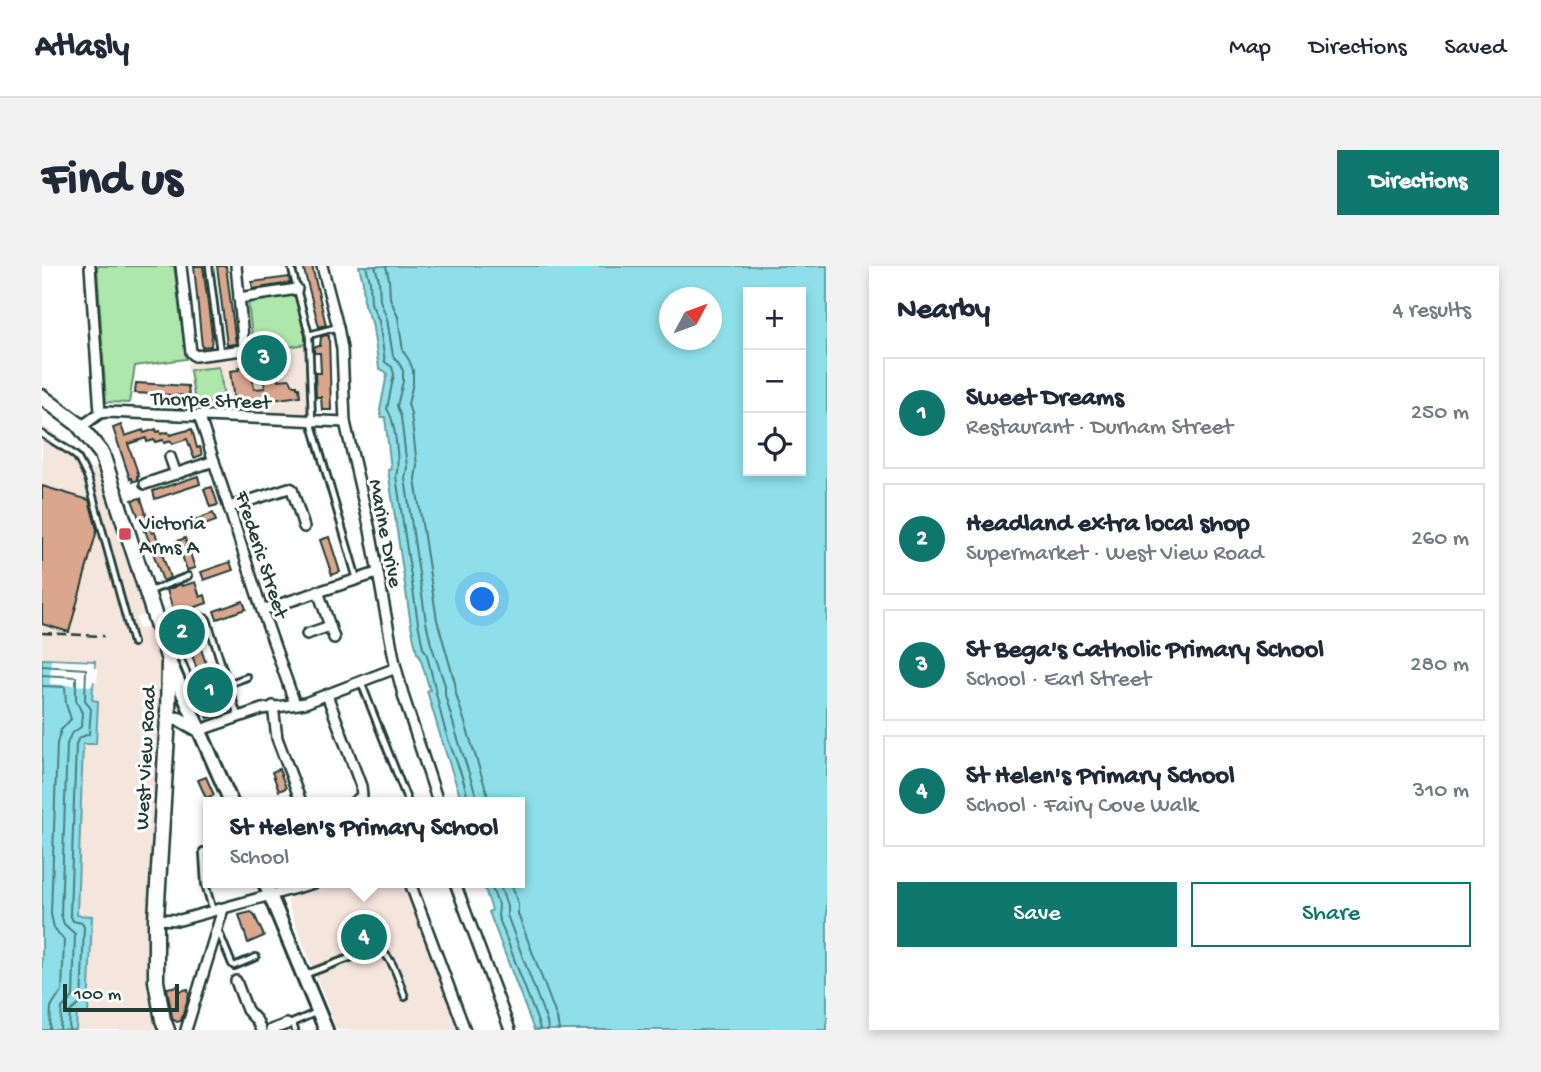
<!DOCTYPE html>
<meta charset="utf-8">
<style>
:root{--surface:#fff;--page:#f2f2f3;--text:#1f2937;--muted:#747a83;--line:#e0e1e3;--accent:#0f766e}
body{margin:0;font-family:"Gochi Hand",sans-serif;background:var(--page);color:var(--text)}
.controls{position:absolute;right:21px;top:21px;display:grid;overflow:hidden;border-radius:0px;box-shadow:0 4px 10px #0003}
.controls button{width:63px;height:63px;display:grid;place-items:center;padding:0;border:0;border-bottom:2px solid var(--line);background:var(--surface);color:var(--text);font:35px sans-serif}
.compass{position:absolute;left:617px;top:21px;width:63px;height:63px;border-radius:50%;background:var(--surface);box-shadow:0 4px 10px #0003;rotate:49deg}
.scale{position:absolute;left:21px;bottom:18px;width:116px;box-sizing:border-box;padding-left:7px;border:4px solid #1f3d34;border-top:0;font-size:19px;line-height:24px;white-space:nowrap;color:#1f3d34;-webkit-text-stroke:5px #fff;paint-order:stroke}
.you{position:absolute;left:441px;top:334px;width:24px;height:24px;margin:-18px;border:5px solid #fff;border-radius:50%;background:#1a73e8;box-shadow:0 0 0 10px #1a73e833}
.badge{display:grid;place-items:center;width:46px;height:46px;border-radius:50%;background:var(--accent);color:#fff;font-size:23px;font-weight:700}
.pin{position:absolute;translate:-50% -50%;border:4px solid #fff;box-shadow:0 2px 7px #0006}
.popup{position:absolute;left:161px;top:531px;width:322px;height:91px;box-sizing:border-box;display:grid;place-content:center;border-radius:0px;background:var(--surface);filter:drop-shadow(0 2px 5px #0005);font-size:23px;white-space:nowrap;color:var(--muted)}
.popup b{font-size:26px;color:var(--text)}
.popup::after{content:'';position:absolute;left:50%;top:100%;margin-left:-14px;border:14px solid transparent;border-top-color:var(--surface)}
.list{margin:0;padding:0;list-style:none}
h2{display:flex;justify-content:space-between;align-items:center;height:91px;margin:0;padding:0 28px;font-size:30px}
h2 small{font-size:23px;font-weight:400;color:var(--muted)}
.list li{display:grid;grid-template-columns:46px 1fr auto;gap:21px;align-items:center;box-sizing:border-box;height:112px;margin:0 14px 14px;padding:0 14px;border:2px solid var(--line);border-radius:0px}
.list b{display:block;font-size:26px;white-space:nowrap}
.list p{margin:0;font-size:23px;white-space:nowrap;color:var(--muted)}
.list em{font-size:23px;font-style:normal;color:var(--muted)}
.actions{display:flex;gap:14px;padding:21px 28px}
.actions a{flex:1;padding:16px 0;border:2px solid var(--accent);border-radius:0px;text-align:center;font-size:24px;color:var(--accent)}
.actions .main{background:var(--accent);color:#fff}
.icon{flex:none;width:38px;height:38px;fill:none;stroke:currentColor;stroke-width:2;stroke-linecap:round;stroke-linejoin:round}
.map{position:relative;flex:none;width:785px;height:764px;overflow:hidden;border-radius:0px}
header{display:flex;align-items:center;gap:42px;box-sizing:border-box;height:98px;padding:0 35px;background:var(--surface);border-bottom:2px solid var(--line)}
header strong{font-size:33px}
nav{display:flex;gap:38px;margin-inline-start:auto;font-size:24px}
.intro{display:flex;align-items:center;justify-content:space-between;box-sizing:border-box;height:168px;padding:0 42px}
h1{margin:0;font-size:49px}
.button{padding:18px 32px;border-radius:0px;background:var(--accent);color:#fff;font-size:24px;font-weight:700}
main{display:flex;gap:42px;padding:0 42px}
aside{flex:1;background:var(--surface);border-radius:0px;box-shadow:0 4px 10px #0003}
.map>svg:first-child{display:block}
.built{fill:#f4e5dd}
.green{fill:#aee7ab;stroke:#669270;stroke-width:2}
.water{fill:#8edfe9;stroke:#629ea1;stroke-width:2;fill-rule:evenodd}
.pier{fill:#fff}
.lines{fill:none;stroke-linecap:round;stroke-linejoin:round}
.shore{stroke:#4b7e7c;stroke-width:2}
.building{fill:#daa78e;stroke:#1f3d34;stroke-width:2}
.lane-casing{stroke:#1f3d34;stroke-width:10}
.street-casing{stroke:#1f3d34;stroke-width:14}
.secondary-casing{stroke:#1f3d34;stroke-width:18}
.primary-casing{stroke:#1f3d34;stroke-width:19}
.lane{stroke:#fff;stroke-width:4.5}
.street{stroke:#fff;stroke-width:9}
.secondary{stroke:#fff;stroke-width:12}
.primary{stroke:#fff;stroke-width:14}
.rail{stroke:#1f3d34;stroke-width:2.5;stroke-dasharray:10 5;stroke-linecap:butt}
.poi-dot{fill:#d1495b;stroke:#fff;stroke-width:2.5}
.labels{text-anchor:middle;stroke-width:6;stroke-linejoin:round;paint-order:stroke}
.street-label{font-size:21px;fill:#1f3d34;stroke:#fff}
.poi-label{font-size:21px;fill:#1f3d34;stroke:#fff;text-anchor:start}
</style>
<header>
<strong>Atlasly</strong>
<nav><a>Map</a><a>Directions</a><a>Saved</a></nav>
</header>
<div class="intro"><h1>Find us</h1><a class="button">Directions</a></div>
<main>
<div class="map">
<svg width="785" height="764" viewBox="0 0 785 764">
<rect width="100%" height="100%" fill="#fff"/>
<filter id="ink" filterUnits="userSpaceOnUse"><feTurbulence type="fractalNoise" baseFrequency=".0143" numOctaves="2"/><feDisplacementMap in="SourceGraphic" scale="14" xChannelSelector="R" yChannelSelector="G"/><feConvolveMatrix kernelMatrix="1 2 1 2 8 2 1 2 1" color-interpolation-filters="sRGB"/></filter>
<g filter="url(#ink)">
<g class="built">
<polygon points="254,28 265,78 268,148 152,142 145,97 211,87 206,36"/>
<polygon points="0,159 38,185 49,204 57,201 105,348 94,352 97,363 107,360 118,397 116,437 118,446 105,658 108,733 116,764 0,764"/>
<polygon points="304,617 366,617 420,764 295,764 245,636 248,631"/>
</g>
<g class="green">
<polygon points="55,0 132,0 144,93 93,100 87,137 64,136"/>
<polygon points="255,28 267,72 263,75 264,78 212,87 206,36 207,35"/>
<polygon points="177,101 183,137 153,136 148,104"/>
</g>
<g class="water">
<path d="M317,0h468v764h-293l-45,-118 3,-2 -9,-27h37v-81h-58l-21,-64 -14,-47 3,-1 -11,-36 -2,-1 -6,-28 -23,-155 3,-1 -6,-52h-4l-1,-7 7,-36 -1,-2 -7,-4 -7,-46 -8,-17 -1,-23zM706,26h53v179h-53zM628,32h42v42h-42z"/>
<polygon points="0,393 53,395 50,434 56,435 54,478 41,478 35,649 50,650 46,748 35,747 34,764 0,764"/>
</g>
<polygon class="pier" points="9,394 52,396 52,402 56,402 55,415 51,415 50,420 8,418"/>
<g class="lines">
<g class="shore">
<path d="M324,0l4,15 1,22 8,18 6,41 7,5 2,7 -7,35c8,10 13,55 9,67l22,147 5,25 3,4c8,28 12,54 20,81 7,22 20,47 22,69"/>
<polyline points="333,0 337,14 338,34 345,53 351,90 357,97 361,105 361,115 355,140 359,151 365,201 363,212 384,356 389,378 403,419 403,429 414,467 434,529 435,536"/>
<polyline points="344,0 347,13 348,32 356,51 361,85 367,94 371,104 371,117 366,138 369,148 375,199 373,213 395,354 413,417 414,428 445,527 446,536"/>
<polyline points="0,400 44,403 43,434 49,443 47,468 37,472 34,478 28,648 31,655 40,657 42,661 39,737 28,746 27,764"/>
<polyline points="0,409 34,411 34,434 40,447 39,461 29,468 25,478 19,648 22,658 33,668 31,731 20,742 18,764"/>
<polyline points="0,420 23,421 24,438 29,453 19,464 15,477 9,648 12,662 22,674 20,725 13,734 9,741 8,764"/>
<polyline points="448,617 457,641 456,650 497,759 498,764"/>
<polyline points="457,617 465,640 465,649 505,756 506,764"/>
<polyline points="469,617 476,638 476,648 515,752 517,764"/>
</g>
</g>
<g class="building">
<polygon points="152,0 161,0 170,69 169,80 160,81"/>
<polygon points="175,0 184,0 194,78 185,79"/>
<polygon points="261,0 270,0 284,59 277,61"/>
<polygon points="247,11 248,17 211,23 210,16"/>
<polygon points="283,69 287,70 289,144 280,144 279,131 274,131 273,107 279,107 278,87 272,87 272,81 278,80 279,71"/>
<polygon points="206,100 207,110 210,109 212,123 223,122 221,106 235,104 236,114 248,113 251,119 255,119 255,122 257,122 258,130 216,136 216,132 192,135 188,105 197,104 196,101"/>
<polygon points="94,117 146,120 147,130 93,127"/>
<polygon points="79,159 83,170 101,164 102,167 114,163 115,166 118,165 119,168 126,166 128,169 150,163 155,182 158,181 160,189 152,192 145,173 130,178 129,175 122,177 121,174 113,176 112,174 105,176 104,172 86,178 97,210 95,210 96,214 91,216 90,212 88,213 71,162"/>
<polygon points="156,210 158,218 113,233 111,225"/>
<polygon points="0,220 47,234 55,264 27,366 0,358"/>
<polygon points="170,221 176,239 168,241 162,223"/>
<polygon points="99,232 110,267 113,266 128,312 121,315 103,264 102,265 90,234"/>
<polygon points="171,247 174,255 145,265 142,258"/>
<polygon points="287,271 298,306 290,309 278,274"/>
<polygon points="143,272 153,302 145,304 135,275"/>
<polygon points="188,296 191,304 162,314 159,306"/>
<polygon points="153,316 158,331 163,329 165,337 142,345 144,351 134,354 125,324 139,318 140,320"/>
<polygon points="201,335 204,343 175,353 172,345"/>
<polygon points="147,360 152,376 156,374 177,436 183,434 187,445 166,452 162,441 166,439 161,422 146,377 142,378 137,364"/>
<polygon points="237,503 244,522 237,525 230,506"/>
<polygon points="164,511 172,529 164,532 156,514"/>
<polygon points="209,646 212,648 222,670 206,677 197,649"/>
<polygon points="136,720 137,725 146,723 147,729 139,755 135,756 132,754 130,751 125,722"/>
</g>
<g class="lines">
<g class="lane-casing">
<g id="lane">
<polyline points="167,0 178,86"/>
<polyline points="249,0 267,69 270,154"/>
<polyline points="267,69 296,61"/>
<polyline points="269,155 315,313"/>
<polyline points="0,168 26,184 35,191 46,212 91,377"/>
<polyline points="106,326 146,310"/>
<polyline points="121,363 159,351 165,353 196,450"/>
<polyline points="127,378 134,382 155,432 155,437 149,444"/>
<polyline points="319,416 366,536"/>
<polyline points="186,418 205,411"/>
<polyline points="161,585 163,618 171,645"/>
<polyline points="176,664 190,698 192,700 214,691"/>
<path d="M262,709l72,-27c17,6 23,34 29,49"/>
<polyline points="253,764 250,757 275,746"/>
</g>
</g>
<g class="street-casing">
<g id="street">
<polyline points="48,0 58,147"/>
<polyline points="139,0 149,86 153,90 201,84 202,82 194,0"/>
<polyline points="280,0 296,61 300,83 303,156 328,264 353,398 362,432 396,536"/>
<polyline points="197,32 255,23"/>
<polyline points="157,149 220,344 253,438"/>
<polyline points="39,161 58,147 65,146 303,156"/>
<polyline points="128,191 134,208"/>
<polyline points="103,218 172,195"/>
<polyline points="187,241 247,222 250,223 262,261"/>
<polyline points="276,325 292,372"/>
<polyline points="220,344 335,307"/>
<polyline points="265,368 288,360"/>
<polyline points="285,429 319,520 320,530 312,536"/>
<polyline points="231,440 235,472 259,536"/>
<polyline points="158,464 220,443 263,437 354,402"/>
<polyline points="368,617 423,764"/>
<polyline points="413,617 468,764"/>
<polyline points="114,653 138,654 272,617"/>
<polyline points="194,715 205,744 215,755 219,764"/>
<polyline points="144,764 181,643"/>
<polyline points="229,764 245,758"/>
</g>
</g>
<g class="secondary-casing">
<g id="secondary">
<polyline points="127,395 189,536"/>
<polyline points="126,452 137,453 157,464"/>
<polyline points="223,617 284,764"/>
</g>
</g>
<g class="primary-casing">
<polyline id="primary" points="0,131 36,158 60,188 127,394 126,452 114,653 114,715 121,754 125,764"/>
</g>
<use href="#lane" class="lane"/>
<use href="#street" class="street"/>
<use href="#secondary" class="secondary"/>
<use href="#primary" class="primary"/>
<polyline class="rail" points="0,367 62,370"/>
</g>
</g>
<rect class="poi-dot" x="76" y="261" width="14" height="14" rx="3.5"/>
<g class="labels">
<g class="street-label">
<text transform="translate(169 133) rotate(2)" y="7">Thorpe Street</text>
<text transform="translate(345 267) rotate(79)" y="7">Marine Drive</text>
<text transform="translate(221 288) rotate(72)" y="7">Frederic Street</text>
<text transform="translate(102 492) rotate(-87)" y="7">West View Road</text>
</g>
<g class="poi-label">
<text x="97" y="263">Victoria<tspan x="97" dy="24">Arms A</tspan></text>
</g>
</g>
</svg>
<div class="controls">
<button>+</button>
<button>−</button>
<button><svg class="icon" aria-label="locate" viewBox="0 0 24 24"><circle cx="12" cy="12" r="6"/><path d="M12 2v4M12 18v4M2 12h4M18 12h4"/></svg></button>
</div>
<svg class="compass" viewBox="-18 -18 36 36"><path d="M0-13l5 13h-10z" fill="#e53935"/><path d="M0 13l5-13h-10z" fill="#747a83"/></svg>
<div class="scale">100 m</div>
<div class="you"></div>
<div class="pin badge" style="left:168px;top:424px">1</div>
<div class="pin badge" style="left:140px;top:366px">2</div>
<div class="pin badge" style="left:222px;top:92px">3</div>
<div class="pin badge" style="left:322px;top:671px">4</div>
<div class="popup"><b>St Helen's Primary School</b>School</div>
</div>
<aside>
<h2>Nearby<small>4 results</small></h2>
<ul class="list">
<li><span class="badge">1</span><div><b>Sweet Dreams</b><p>Restaurant · Durham Street</p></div><em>250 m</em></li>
<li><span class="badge">2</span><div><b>Headland extra local shop</b><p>Supermarket · West View Road</p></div><em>260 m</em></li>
<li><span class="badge">3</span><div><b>St Bega's Catholic Primary School</b><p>School · Earl Street</p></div><em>280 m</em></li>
<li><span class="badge">4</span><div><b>St Helen's Primary School</b><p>School · Fairy Cove Walk</p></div><em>310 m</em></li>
</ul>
<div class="actions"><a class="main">Save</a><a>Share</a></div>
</aside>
</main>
